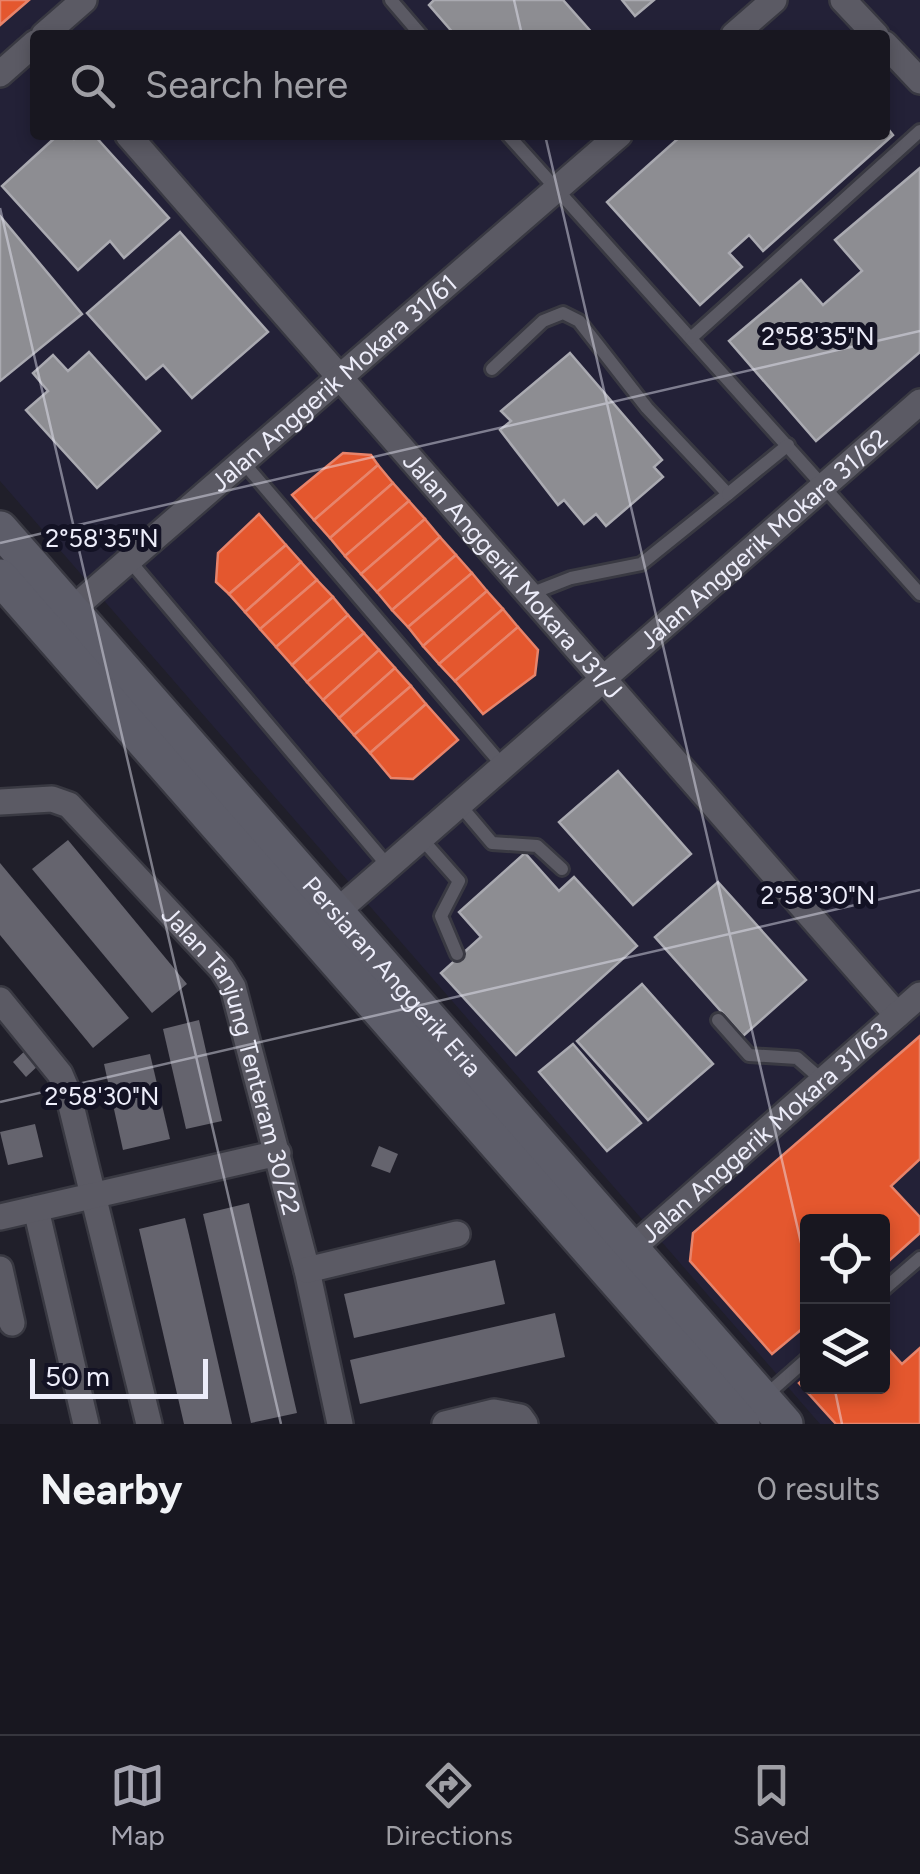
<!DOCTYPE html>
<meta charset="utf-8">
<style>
:root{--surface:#181720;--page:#25242d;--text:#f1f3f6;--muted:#9f9fa5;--line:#36363e;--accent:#a5a5b1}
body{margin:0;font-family:Figtree,sans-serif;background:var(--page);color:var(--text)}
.controls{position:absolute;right:30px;bottom:30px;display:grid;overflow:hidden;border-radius:10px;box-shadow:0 5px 15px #0003}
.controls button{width:90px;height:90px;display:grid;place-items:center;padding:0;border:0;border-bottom:2px solid var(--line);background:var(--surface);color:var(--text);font:50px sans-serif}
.scale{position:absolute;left:30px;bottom:25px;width:178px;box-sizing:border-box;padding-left:10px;border:5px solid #ededfa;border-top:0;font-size:28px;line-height:35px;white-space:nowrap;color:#ededfa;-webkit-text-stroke:8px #131224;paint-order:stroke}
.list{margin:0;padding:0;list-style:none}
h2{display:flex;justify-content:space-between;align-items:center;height:130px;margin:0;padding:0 40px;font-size:42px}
h2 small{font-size:32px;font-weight:400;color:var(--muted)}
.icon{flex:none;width:55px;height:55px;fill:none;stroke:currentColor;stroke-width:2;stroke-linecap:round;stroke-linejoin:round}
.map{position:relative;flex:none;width:920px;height:1424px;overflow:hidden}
.search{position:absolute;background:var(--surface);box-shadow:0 5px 15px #0003;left:30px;right:30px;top:30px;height:110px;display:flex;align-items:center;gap:25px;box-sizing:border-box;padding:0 35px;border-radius:10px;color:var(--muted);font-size:38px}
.sheet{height:310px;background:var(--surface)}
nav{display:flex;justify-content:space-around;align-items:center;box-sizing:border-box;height:140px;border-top:2px solid var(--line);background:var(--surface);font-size:28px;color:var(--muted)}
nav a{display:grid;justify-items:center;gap:5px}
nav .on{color:var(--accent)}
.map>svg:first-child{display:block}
.built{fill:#232137;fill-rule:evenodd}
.shops{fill:#e4572e;stroke:#e7846b;stroke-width:2.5}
.industry{fill:#8d8d92;stroke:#aaaab1;stroke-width:2.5}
.building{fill:#65646e}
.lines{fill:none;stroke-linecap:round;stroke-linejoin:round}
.lane-casing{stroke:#393942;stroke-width:18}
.street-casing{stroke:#393942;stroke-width:30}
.secondary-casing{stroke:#393942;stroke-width:40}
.lane{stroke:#5b5a64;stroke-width:12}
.street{stroke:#5b5a64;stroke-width:25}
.secondary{stroke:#5d5d69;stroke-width:35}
.ticks{fill:none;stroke:#ededfa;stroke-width:2.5;stroke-opacity:0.45}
.labels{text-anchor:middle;stroke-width:10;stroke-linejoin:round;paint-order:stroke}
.street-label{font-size:25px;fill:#ededfa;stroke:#131224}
.ticks-label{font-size:25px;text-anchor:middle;fill:#ededfa;stroke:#131224;stroke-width:10;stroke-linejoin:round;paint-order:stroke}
</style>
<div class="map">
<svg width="920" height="1424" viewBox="0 0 920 1424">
<rect width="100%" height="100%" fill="#201f2a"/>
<path class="built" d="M0,0h920v1424h-100l-820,-943zM35,35h850v100h-850zM808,1222h74v164h-74z"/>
<g class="shops">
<polygon points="0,0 29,0 0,25"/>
<polygon points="343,453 371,455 378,465 314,520 292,495"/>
<polygon points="378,465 393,483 330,538 314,520"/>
<polygon points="393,483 409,501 345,556 330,538"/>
<polygon points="409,501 425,519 361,574 345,556"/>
<polygon points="259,514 286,545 229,594 216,582 218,553"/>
<polygon points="425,519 440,537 377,592 361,574"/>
<polygon points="440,537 456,555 392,610 377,592"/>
<polygon points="286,545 301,562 245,612 229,594"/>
<polygon points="456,555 472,573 408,627 392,610"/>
<polygon points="301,562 317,580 260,629 245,612"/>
<polygon points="472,573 487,591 423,646 408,627"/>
<polygon points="317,580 333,597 276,647 260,629"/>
<polygon points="487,591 503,609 439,664 423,646"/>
<polygon points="333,597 348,615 292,665 276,647"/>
<polygon points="503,609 518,627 455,681 439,664"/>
<polygon points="348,615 364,633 307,682 292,665"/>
<polygon points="518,627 538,650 535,675 483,714 455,681"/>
<polygon points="364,633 379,650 323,700 307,682"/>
<polygon points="379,650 395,668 339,718 323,700"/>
<polygon points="395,668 411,686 354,735 339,718"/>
<polygon points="411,686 426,704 370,753 354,735"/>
<polygon points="426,704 458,740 413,779 391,778 370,753"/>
<polygon points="920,1036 920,1159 891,1186 920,1217 920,1233 882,1267 882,1222 808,1222 808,1324 772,1354 690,1261 693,1233"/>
<polygon points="882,1342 902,1364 920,1348 920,1424 836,1424 799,1383 808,1375 808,1386 882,1386"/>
</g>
<g class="industry">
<polygon points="434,0 563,0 594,35 455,35 429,5"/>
<polygon points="622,0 654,0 635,16"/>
<polygon points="885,125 893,135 763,251 749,235 729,253 742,267 700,305 607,202 682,135 885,135"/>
<polygon points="58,135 74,139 94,135 169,218 124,258 110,241 78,270 2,186"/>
<polygon points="920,168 920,352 816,441 729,341 801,280 823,305 862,271 835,240"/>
<polygon points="0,216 82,314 0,381"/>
<polygon points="180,232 268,332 192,398 163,365 146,379 87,313"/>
<polygon points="89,352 160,431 97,488 26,410 48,391 33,373 53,355 68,371"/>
<polygon points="570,353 662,460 654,467 663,477 606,526 596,514 584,524 564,500 558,505 500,430 511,421 501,411"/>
<polygon points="618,771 691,854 633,905 559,822"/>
<polygon points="525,853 559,891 574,877 637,946 516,1055 441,973 481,937 459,912"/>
<polygon points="718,882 806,980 743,1036 655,937"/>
<polygon points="642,984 713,1064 648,1120 577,1041"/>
<polygon points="573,1044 641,1123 607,1151 539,1072"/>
</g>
<g class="building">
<polygon points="68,840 187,984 152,1013 32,869"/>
<polygon points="0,863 129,1018 93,1048 0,935"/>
<polygon points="199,1020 222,1121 186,1129 163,1029"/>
<polygon points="28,1048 41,1063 26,1077 13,1062"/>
<polygon points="150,1054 170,1139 123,1150 104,1064"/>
<polygon points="35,1124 43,1157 8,1165 0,1132"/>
<polygon points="379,1146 398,1154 390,1173 371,1166"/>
<polygon points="249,1203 297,1413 251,1423 203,1214"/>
<polygon points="185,1218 190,1239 232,1424 184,1424 139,1229"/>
<polygon points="495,1260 505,1304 354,1338 344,1294"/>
<polygon points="555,1313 565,1357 360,1404 350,1360"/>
</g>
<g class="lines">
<g class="lane-casing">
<g id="lane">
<polyline points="391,0 421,35"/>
<polyline points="508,135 920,594"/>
<polyline points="691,338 920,131"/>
<polyline points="492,369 543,321 563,313 579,321 647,408 728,494 641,564 571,578 530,594"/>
<polyline points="243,462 503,766"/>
<polyline points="728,494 788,445"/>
<polyline points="129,560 388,866"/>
<polyline points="459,804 492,843 537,846 562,869"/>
<polyline points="421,838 459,881 441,916 457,954"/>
<polyline points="718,1020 749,1055 797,1058 823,1081"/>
<polyline points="882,1291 920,1258"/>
<polyline points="764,1397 808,1358"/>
</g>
</g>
<g class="street-casing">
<g id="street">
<polyline points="843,0 876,35"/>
<polyline points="44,35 84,0"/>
<polyline points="734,35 774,0"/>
<polyline points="885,44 920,81"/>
<polyline points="0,74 35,43"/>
<path id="s1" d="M128,135l769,880"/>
<path id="s2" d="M60,620l559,-485"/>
<path id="s3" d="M0,802l52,-3 17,6 153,164 11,18 74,283 33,154"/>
<path id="s4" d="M325,922l595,-520"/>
<polyline points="0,1000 60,1074 68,1093 149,1424"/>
<polyline points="36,1209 86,1424"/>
<polyline points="0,1217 278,1153"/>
<path id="s5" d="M620,1259l300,-264"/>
<polyline points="0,1269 12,1323"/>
<polyline points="307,1270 457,1234"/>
<polyline points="445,1424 494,1412 520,1417 525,1424"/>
</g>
</g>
<g class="secondary-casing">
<g id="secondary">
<path id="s6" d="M0,529l785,895"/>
<polyline points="0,577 742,1424"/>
</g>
</g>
<use href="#lane" class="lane"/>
<use href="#street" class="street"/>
<use href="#secondary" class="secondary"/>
</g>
<path class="ticks" d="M514,0l8,35M545,135l263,1138M0,208l281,1216M0,543l920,-212M0,1102l920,-212M834,1386l8,38"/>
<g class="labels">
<g class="street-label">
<text dy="9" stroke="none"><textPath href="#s2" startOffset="362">Jalan Anggerik Mokara 31/61</textPath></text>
<text dy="9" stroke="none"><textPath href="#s4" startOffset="582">Jalan Anggerik Mokara 31/62</textPath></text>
<text dy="9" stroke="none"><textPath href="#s1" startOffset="585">Jalan Anggerik Mokara J31/J</textPath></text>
<text dy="9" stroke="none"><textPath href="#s6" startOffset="595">Persiaran Anggerik Eria</textPath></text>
<text dy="9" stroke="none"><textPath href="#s3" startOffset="382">Jalan Tanjung Tenteram 30/22</textPath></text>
<text dy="9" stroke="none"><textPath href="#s5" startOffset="192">Jalan Anggerik Mokara 31/63</textPath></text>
</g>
</g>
<g class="ticks-label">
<text x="818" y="345">2°58'35"N</text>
<text x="102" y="547">2°58'35"N</text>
<text x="818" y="904">2°58'30"N</text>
<text x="102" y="1105">2°58'30"N</text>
</g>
</svg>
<div class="controls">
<button><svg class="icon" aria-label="locate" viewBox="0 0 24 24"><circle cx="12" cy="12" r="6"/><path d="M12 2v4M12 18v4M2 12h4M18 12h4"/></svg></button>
<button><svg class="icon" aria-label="layers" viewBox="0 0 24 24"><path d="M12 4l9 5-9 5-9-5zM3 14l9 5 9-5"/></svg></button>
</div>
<div class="scale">50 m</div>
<div class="search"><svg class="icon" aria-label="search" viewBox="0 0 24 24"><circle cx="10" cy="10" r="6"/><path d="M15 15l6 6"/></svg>Search here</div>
</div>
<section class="sheet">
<h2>Nearby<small>0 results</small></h2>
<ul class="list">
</ul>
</section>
<nav>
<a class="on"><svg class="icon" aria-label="map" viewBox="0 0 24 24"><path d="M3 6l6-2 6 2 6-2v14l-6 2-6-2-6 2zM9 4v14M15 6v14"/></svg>Map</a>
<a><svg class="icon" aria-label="directions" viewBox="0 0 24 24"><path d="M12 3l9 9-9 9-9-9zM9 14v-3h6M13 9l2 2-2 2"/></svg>Directions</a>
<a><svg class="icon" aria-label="saved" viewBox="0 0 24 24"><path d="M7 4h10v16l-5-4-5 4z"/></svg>Saved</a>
</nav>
